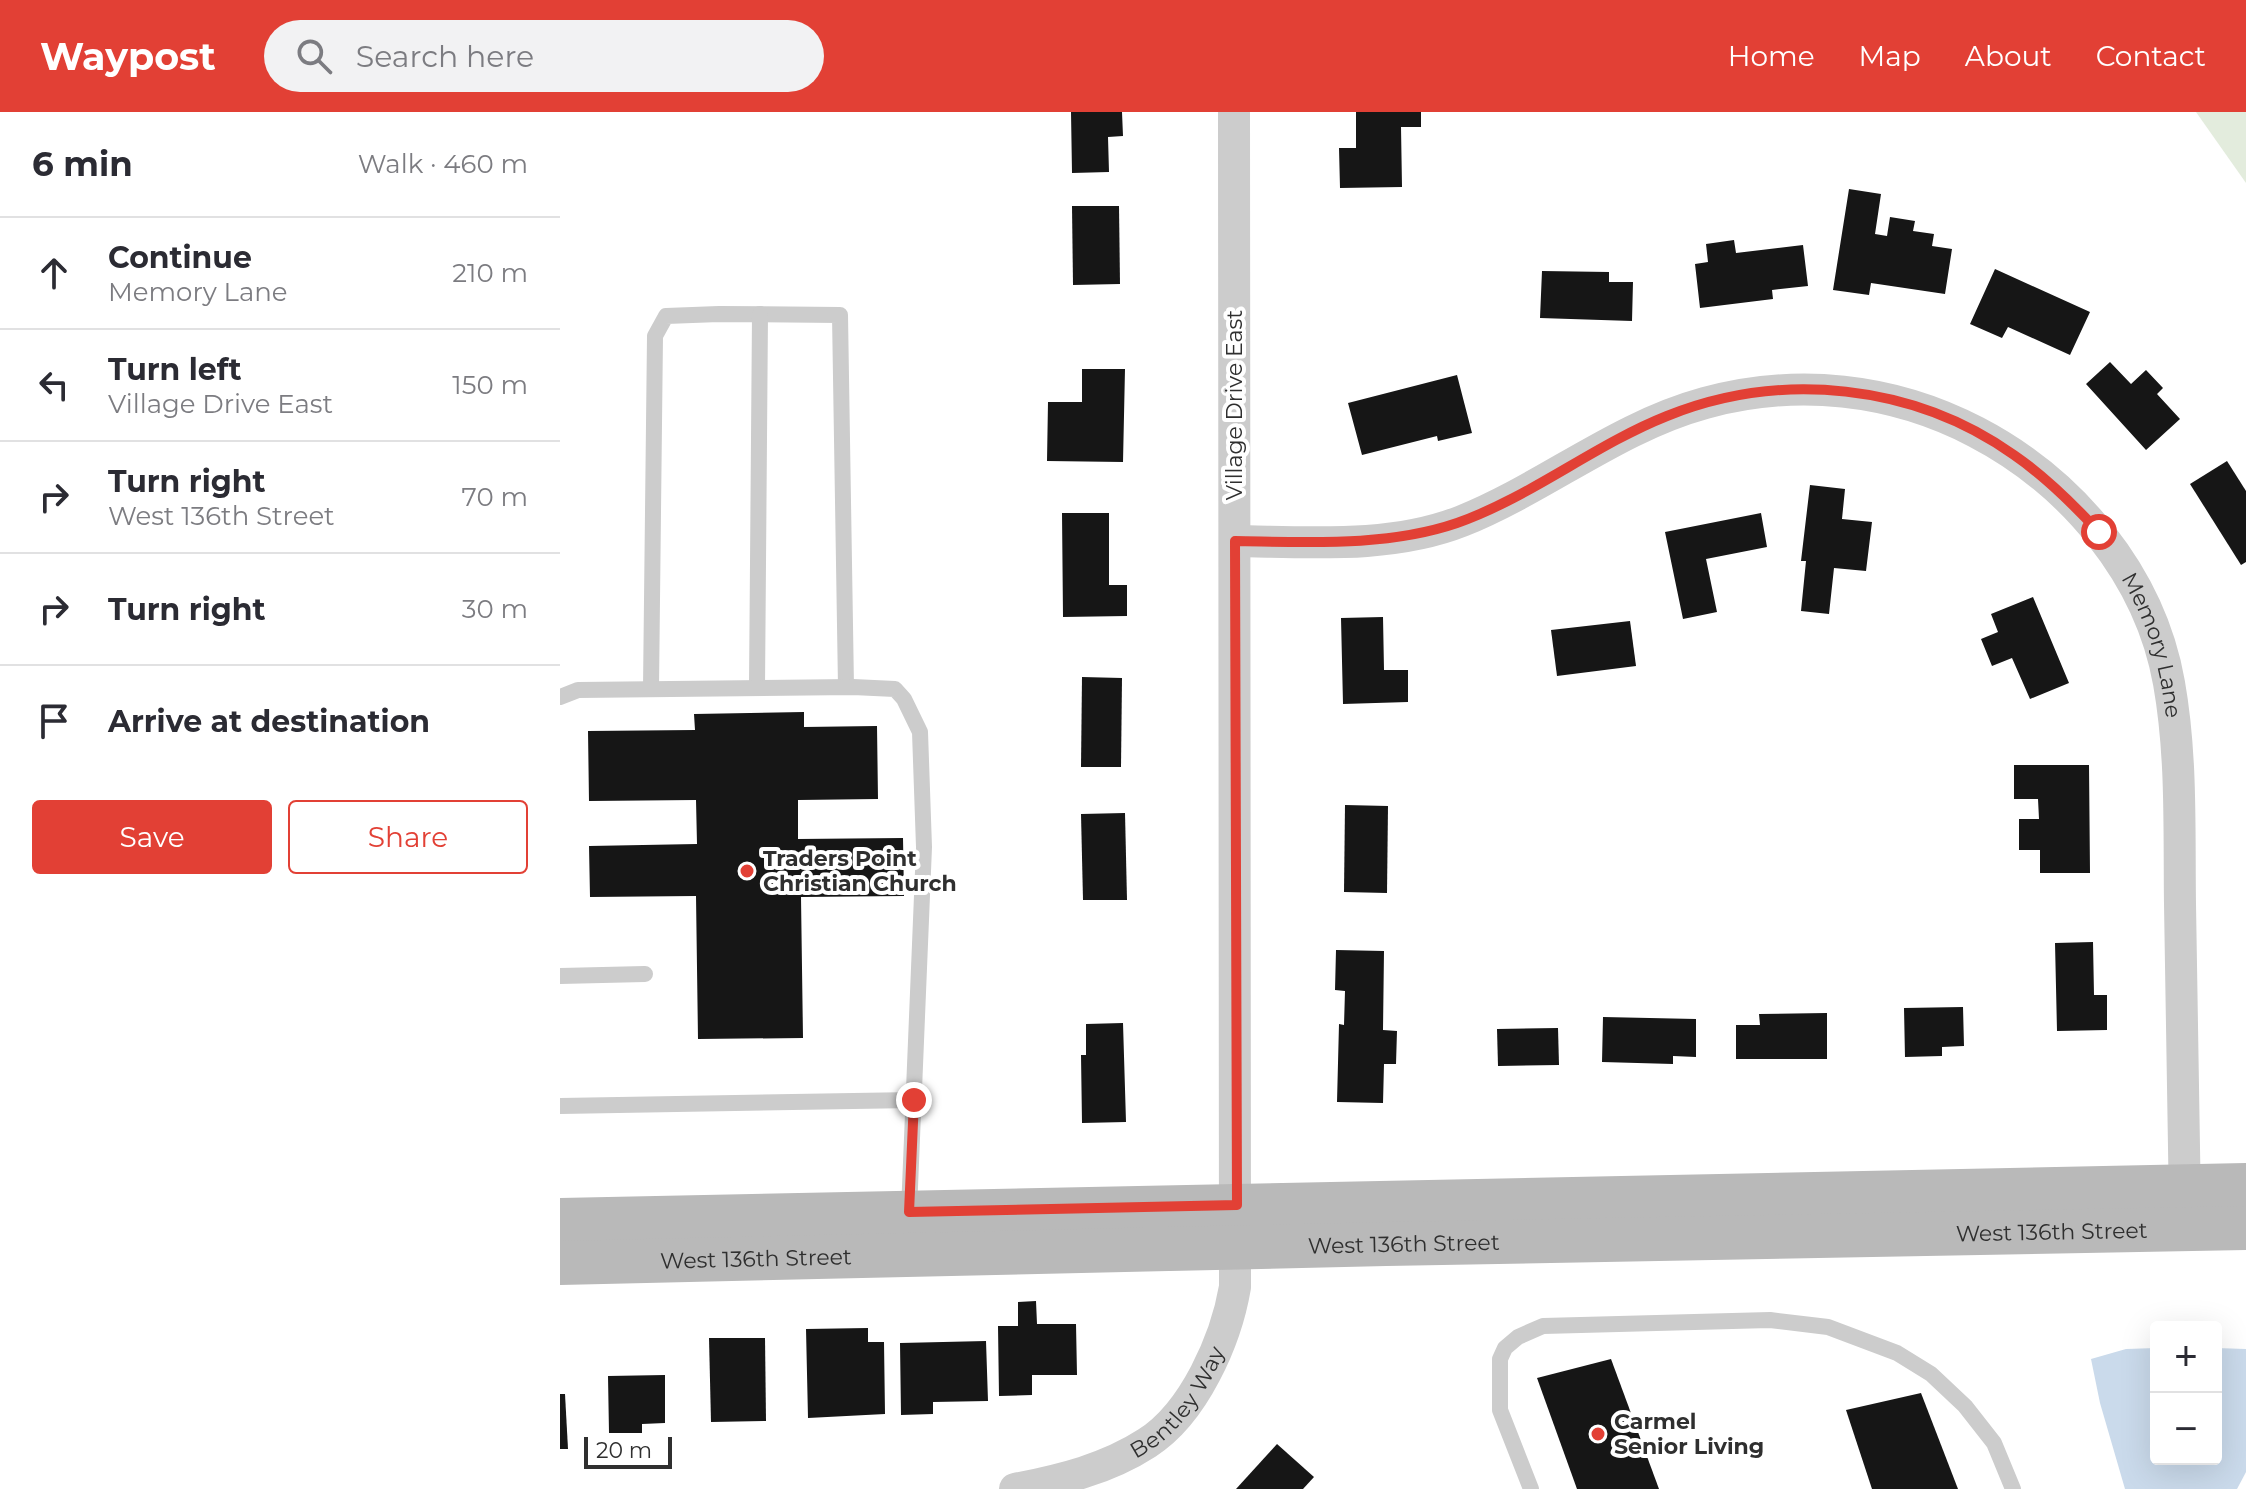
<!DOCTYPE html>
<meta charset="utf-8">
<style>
:root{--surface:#fff;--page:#f2f2f3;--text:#2b2b33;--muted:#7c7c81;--line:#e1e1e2;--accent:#e24035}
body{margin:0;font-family:Montserrat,sans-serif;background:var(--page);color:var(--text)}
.controls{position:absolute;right:24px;bottom:24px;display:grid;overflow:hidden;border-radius:8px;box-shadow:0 8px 32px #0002}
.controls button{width:72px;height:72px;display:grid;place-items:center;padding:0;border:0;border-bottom:2px solid var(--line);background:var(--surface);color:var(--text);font:40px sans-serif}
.scale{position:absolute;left:24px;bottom:20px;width:88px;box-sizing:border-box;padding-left:8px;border:4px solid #2f2f2f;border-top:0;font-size:22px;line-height:28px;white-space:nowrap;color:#2f2f2f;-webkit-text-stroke:6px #fff;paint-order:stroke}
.stop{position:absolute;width:24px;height:24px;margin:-18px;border:6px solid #e24035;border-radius:50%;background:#fff}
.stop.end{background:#e24035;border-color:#fff;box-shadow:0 2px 8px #0008}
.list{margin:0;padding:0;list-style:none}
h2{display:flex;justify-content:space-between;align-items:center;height:104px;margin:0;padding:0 32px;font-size:34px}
h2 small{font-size:26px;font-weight:400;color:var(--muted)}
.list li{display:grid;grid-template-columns:52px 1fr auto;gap:24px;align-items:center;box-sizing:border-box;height:112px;padding:0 32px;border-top:2px solid var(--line)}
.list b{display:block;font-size:30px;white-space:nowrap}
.list p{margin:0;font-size:26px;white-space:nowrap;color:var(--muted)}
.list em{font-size:26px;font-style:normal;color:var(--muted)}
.actions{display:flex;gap:16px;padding:24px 32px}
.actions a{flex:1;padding:18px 0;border:2px solid var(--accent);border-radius:8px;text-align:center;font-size:28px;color:var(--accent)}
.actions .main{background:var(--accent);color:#fff}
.icon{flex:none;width:44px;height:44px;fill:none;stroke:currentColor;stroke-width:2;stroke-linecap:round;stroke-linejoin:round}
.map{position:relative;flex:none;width:1686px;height:1377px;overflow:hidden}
header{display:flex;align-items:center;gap:48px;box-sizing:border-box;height:112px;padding:0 40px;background:var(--accent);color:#fff}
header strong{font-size:38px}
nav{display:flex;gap:44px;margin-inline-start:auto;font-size:28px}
.search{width:560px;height:72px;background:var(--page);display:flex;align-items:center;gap:20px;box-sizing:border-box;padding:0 28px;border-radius:44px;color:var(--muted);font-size:30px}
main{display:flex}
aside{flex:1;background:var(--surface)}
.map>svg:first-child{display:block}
.green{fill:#e3ecdd}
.water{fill:#cadaeb}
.building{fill:#161616}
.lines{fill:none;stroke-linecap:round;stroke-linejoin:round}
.lane{stroke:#ccc;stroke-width:16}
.street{stroke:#ccc;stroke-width:32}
.secondary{stroke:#b9b9b9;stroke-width:44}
.route{stroke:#e24035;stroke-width:10}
.poi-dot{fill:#e24035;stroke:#fff;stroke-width:3}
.labels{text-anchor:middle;stroke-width:8;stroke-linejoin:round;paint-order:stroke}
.street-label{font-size:22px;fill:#2f2f2f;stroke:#fff}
.poi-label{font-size:22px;font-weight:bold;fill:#2f2f2f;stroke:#fff;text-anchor:start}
</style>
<header>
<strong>Waypost</strong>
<div class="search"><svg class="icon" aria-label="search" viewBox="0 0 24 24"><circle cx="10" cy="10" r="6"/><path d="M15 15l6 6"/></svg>Search here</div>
<nav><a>Home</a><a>Map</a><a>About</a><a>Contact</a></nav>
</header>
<main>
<aside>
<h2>6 min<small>Walk · 460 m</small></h2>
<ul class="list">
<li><svg class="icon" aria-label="ahead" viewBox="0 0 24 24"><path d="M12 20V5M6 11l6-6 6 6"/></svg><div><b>Continue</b><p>Memory Lane</p></div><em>210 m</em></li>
<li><svg class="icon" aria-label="left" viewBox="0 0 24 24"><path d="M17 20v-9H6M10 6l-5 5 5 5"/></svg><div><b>Turn left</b><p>Village Drive East</p></div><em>150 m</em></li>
<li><svg class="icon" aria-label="right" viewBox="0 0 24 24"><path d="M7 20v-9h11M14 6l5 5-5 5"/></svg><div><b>Turn right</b><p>West 136th Street</p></div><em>70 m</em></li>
<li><svg class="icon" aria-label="right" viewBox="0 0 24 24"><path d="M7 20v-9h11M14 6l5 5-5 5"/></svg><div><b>Turn right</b></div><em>30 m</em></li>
<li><svg class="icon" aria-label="arrive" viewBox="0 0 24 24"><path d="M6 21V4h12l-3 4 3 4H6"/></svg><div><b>Arrive at destination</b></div></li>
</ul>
<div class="actions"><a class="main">Save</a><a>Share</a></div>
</aside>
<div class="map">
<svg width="1686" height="1377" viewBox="0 0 1686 1377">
<rect width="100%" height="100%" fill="#fff"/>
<polygon class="green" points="1636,0 1686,0 1686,71"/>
<polygon class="water" points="1596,1236 1596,1347 1656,1347 1656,1236 1686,1237 1686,1360 1677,1377 1565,1377 1540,1291 1531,1247 1566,1237"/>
<g class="building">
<polygon points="511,0 562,0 563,24 548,25 549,60 512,61"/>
<polygon points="796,0 861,0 861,15 841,15 842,75 780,76 779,36 796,36"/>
<polygon points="1289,77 1321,82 1315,122 1327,124 1330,105 1355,109 1353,119 1374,122 1372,134 1392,137 1385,182 1311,171 1309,183 1273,178"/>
<polygon points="512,94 559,94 560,172 513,173"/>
<polygon points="1174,128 1176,141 1243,133 1248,174 1212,178 1213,187 1140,196 1135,152 1148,150 1146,132"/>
<polygon points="1435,157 1530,200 1510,243 1448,215 1442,226 1410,212"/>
<polygon points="982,159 1049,160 1049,170 1073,170 1072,209 980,206"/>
<polygon points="1550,250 1571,272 1586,258 1603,276 1597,282 1620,307 1586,338 1526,272"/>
<polygon points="522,257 565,257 563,350 487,349 488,290 522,290"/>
<polygon points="897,263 912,321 878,329 877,324 802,343 788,291"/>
<polygon points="1667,349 1686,379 1686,450 1681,453 1630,372"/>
<polygon points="1250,373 1285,377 1282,407 1312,410 1306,459 1274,456 1269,502 1241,499 1246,449 1241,449"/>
<polygon points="502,401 549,401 549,473 567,473 567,504 503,505"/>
<polygon points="1201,401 1207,435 1146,447 1157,500 1123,507 1105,420"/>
<polygon points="1473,485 1509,571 1470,587 1452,546 1432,554 1421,527 1438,520 1431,502"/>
<polygon points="823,505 824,558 848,558 848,590 783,592 781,506"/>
<polygon points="1070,509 1076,554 997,564 991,518"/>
<polygon points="522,565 562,566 561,655 521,655"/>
<polygon points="244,600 244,615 317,614 318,687 238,688 238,727 343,726 344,784 241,785 243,926 138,927 136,784 30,785 29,734 137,732 136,688 29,689 28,619 135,618 134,602"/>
<polygon points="1454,653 1529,653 1530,761 1480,761 1480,738 1459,738 1459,707 1479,707 1478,687 1454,687"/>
<polygon points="785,693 828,694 827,781 784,780"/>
<polygon points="565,701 567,788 523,788 521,702"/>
<polygon points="1533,830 1534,883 1547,883 1547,918 1497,919 1495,831"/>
<polygon points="776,838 824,839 823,918 837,919 836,952 824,952 823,991 777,990 779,912 784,913 785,879 775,878"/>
<polygon points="1403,895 1404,934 1382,935 1382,944 1345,945 1344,896"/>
<polygon points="1267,901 1267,947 1176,947 1176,913 1200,913 1199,902"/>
<polygon points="1043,905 1136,907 1136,945 1113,944 1113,952 1042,950"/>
<polygon points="563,911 566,1010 522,1011 521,943 526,943 526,912"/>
<polygon points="998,916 999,953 938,954 937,917"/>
<polygon points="476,1189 477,1212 516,1212 517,1263 472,1263 472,1283 439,1284 438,1214 458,1214 458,1190"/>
<polygon points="308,1216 308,1230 324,1230 325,1302 248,1306 246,1217"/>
<polygon points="149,1226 205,1226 206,1309 151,1310"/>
<polygon points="426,1229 428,1289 373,1290 373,1302 341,1303 340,1231"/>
<polygon points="1051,1247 1099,1377 1017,1377 977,1266"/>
<polygon points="105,1263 105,1311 82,1312 82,1321 49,1321 48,1264"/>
<polygon points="1361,1281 1398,1377 1312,1377 1286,1298"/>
<polygon points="0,1282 5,1282 8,1337 0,1337"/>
<polygon points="717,1332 754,1365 743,1377 676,1377"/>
</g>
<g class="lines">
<g class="lane">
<polyline points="91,576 95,224 106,204 159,202 280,203 286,575"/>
<polyline points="197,576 200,202"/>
<polyline points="0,585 18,578 293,575 335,577 344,587 360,620 364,735 349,1099"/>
<polyline points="0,864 85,862"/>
<polyline points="0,994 354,988"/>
<polyline points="971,1377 940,1298 940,1247 945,1236 958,1225 983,1214 1210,1208 1268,1215 1337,1241 1371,1262 1405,1294 1434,1331 1453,1377"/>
</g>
<g class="street">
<path id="s1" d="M675,429c74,1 157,8 227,-20 84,-34 155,-94 243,-118 91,-25 187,-15 271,29 96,50 174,143 193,251 13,73 10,148 11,221 1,102 3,203 5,304"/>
<path id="s2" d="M455,1377c46,-9 92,-20 132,-46 47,-30 79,-103 88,-156l-1,-1175"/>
</g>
<g class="secondary">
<polyline points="0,1108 1686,1073"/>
<path id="s3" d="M0,1151l826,-19 860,-16"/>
</g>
</g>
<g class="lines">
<path class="route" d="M354,988l-5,112 328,-7 -2,-664c73,1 152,6 222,-18 74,-26 137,-78 210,-107 114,-46 247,-32 347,39 32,22 59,49 85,77"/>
</g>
<g class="poi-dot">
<circle cx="187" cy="759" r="8"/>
<circle cx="1038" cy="1322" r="8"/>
</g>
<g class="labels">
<g class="street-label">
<text transform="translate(674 293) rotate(-90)" y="8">Village Drive East</text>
<text dy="8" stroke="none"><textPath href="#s1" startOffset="1066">Memory Lane</textPath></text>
<text dy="8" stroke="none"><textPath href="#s3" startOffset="1492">West 136th Street</textPath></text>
<text dy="8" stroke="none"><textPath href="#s3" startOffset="844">West 136th Street</textPath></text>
<text dy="8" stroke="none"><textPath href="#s3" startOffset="196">West 136th Street</textPath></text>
<text dy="8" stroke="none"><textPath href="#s2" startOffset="192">Bentley Way</textPath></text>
</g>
<g class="poi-label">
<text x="203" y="754">Traders Point<tspan x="203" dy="25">Christian Church</tspan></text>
<text x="1054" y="1317">Carmel<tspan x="1054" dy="25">Senior Living</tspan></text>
</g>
</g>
</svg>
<div class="controls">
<button>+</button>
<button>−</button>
</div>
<div class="scale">20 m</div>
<div class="stop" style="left:1539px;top:420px"></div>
<div class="stop end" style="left:354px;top:988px"></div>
</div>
</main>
